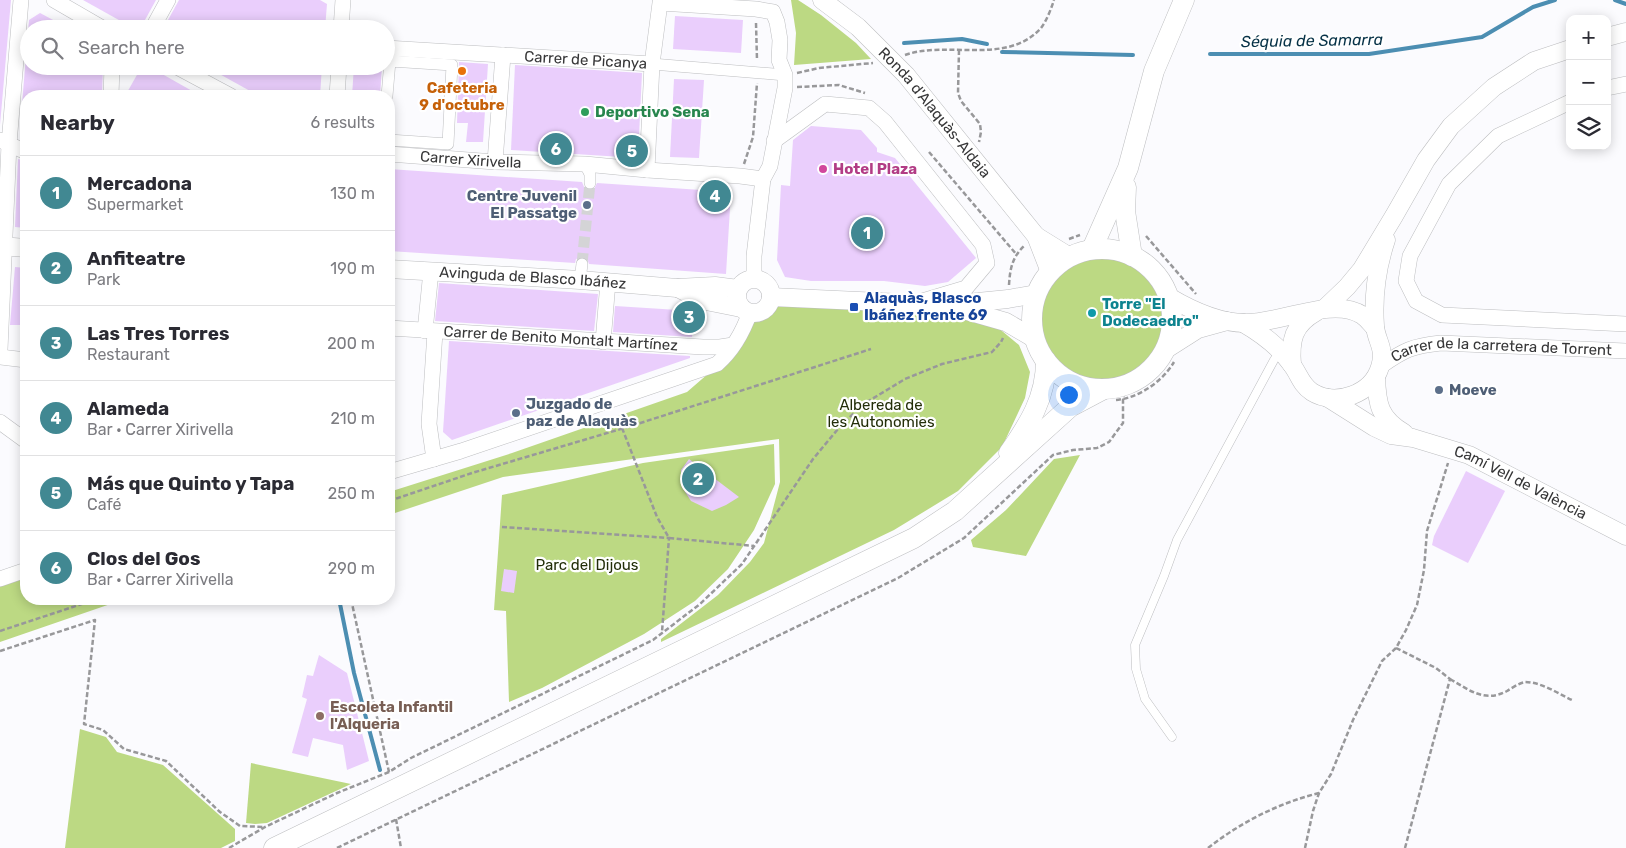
<!DOCTYPE html>
<meta charset="utf-8">
<style>
:root{--surface:#fff;--page:#f7f7f7;--text:#2b2b33;--muted:#7c7c81;--line:#e1e1e2;--accent:#418892}
body{margin:0;font-family:Rubik,sans-serif;background:var(--page);color:var(--text)}
.controls{position:absolute;right:15px;top:15px;display:grid;overflow:hidden;border-radius:10px;box-shadow:0 2px 12px #0003}
.controls button{width:45px;height:45px;display:grid;place-items:center;padding:0;border:0;border-bottom:1px solid var(--line);background:var(--surface);color:var(--text);font:25px sans-serif}
.you{position:absolute;left:1068px;top:394px;width:18px;height:18px;margin:-12px;border:4px solid #fff;border-radius:50%;background:#1a73e8;box-shadow:0 0 0 8px #1a73e833}
.badge{display:grid;place-items:center;width:32px;height:32px;border-radius:50%;background:var(--accent);color:#fff;font-size:16px;font-weight:700}
.pin{position:absolute;translate:-50% -50%;border:2px solid #fff;box-shadow:0 1px 5px #0006}
.list{margin:0;padding:0;list-style:none}
h2{display:flex;justify-content:space-between;align-items:center;height:65px;margin:0;padding:0 20px;font-size:21px}
h2 small{font-size:16px;font-weight:400;color:var(--muted)}
.list li{display:grid;grid-template-columns:32px 1fr auto;gap:15px;align-items:center;box-sizing:border-box;height:75px;padding:0 20px;border-top:1px solid var(--line)}
.list b{display:block;font-size:19px;white-space:nowrap}
.list p{margin:0;font-size:16px;white-space:nowrap;color:var(--muted)}
.list em{font-size:16px;font-style:normal;color:var(--muted)}
.icon{flex:none;width:28px;height:28px;fill:none;stroke:currentColor;stroke-width:2;stroke-linecap:round;stroke-linejoin:round}
.map{position:relative;flex:none;width:1626px;height:848px;overflow:hidden}
.search{position:absolute;background:var(--surface);box-shadow:0 2px 12px #0003;left:20px;top:20px;width:375px;height:55px;display:flex;align-items:center;gap:12px;box-sizing:border-box;padding:0 18px;border-radius:28px;color:var(--muted);font-size:19px}
.panel{position:absolute;background:var(--surface);box-shadow:0 2px 12px #0003;left:20px;top:90px;width:375px;height:515px;border-radius:20px}
.map>svg:first-child{display:block}
.green{fill:#bcd983}
.lines{fill:none;stroke-linecap:round;stroke-linejoin:round}
.stream{stroke:#4c8eb2;stroke-width:4}
.building{fill:#eacefc}
.pedestrian-tunnel{stroke:#d4d4d6;stroke-width:11;stroke-dasharray:11 5.5;stroke-linecap:butt}
.service-casing{stroke:#bdbec0;stroke-width:9}
.pedestrian-casing{stroke:#bdbec0;stroke-width:12}
.minor-casing{stroke:#bdbec0;stroke-width:16}
.tertiary-casing{stroke:#bdbec0;stroke-width:19}
.secondary-casing{stroke:#bdbec0;stroke-width:21}
.path{stroke:#98989a;stroke-width:2.5;stroke-dasharray:5 2.5;stroke-linecap:butt}
.service{stroke:#fff;stroke-width:8}
.pedestrian{stroke:#fff;stroke-width:11}
.minor{stroke:#fff;stroke-width:15}
.tertiary{stroke:#fff;stroke-width:18}
.secondary{stroke:#fff;stroke-width:20}
.food-dot{fill:#e8710a;stroke:#fff;stroke-width:2}
.leisure-dot{fill:#2e9e5b;stroke:#fff;stroke-width:2}
.hotel-dot{fill:#d1479c;stroke:#fff;stroke-width:2}
.service-dot{fill:#5c6f8a;stroke:#fff;stroke-width:2}
.transit-dot{fill:#1a4fb4;stroke:#fff;stroke-width:2}
.culture-dot{fill:#0f9aa8;stroke:#fff;stroke-width:2}
.education-dot{fill:#8d6e63;stroke:#fff;stroke-width:2}
.labels{text-anchor:middle;stroke-width:4.5;stroke-linejoin:round;paint-order:stroke}
.street-label{font-size:15px;fill:#373738;stroke:#fff}
.food-label{font-size:15px;font-weight:bold;fill:#c56008;stroke:#fff}
.leisure-label{font-size:15px;font-weight:bold;fill:#27864d;stroke:#fff;text-anchor:start}
.hotel-label{font-size:15px;font-weight:bold;fill:#b23c85;stroke:#fff;text-anchor:start}
.service-label{font-size:15px;font-weight:bold;fill:#4e5e75;stroke:#fff;text-anchor:start}
.transit-label{font-size:15px;font-weight:bold;fill:#164399;stroke:#fff;text-anchor:start}
.culture-label{font-size:15px;font-weight:bold;fill:#0d838f;stroke:#fff;text-anchor:start}
.park-label{font-size:15px;fill:#232e09;stroke:#fff}
.education-label{font-size:15px;font-weight:bold;fill:#785e54;stroke:#fff;text-anchor:start}
.water-label{font-size:16px;font-style:italic;fill:#073247;stroke:#fff}
</style>
<div class="map">
<svg width="1626" height="848" viewBox="0 0 1626 848">
<rect width="100%" height="100%" fill="#fbfbfe"/>
<g class="green">
<polygon points="791,0 798,0 821,15 856,43 871,59 794,65 796,33"/>
<circle cx="1102" cy="319" r="61"/>
<path d="M776,303l171,8 49,15 23,19 11,27 -5,26 -23,49 -44,44 -64,39 -233,112v-3l57,-44 32,-33 14,-19 16,-61 -1,-43 -276,38 -114,38v-23l123,-39 175,-61 44,-38 21,-35c11,-2 20,-4 24,-16z"/>
<polygon points="774,444 775,484 754,530 728,569 695,601 644,634 542,688 509,702 506,611 494,610 502,495 643,463"/>
<polygon points="1080,455 1026,556 973,547 971,540 1006,510 1054,459"/>
<polygon points="26,572 26,599 125,599 0,642 0,580"/>
<polygon points="80,729 106,737 117,752 163,765 235,829 235,841 221,848 65,848"/>
<polygon points="251,763 351,784 267,823 255,824 246,823"/>
</g>
<g class="lines">
<g class="stream">
<polyline points="1615,0 1626,4"/>
<polyline points="904,43 962,39 987,44"/>
<polyline points="1002,52 1133,55"/>
<polyline points="1210,54 1369,54 1482,37 1533,7 1555,0"/>
<polyline points="339,599 354,673 380,770"/>
</g>
</g>
<g class="building">
<polygon points="0,0 11,0 0,125"/>
<polygon points="83,0 156,0 140,29 135,29"/>
<polygon points="179,0 320,0 327,4 325,29 163,29"/>
<polygon points="40,13 70,29 29,29 29,66 103,66 102,96 26,96 26,114 21,116 29,20"/>
<polygon points="675,16 743,20 741,53 673,49"/>
<polygon points="459,62 488,64 483,142 466,142 468,123 457,123"/>
<polygon points="515,65 642,73 638,158 511,150"/>
<polygon points="142,66 148,66 201,96 125,96"/>
<polygon points="205,66 322,66 320,96 259,96"/>
<polygon points="354,66 382,66 380,96 352,96"/>
<polygon points="674,79 704,80 699,158 670,157"/>
<polygon points="811,126 861,130 877,148 877,152 895,158 976,258 948,282 925,286 884,281 811,281 785,277 777,260 781,185 790,186 793,140"/>
<polygon points="18,159 26,161 26,228 15,227"/>
<polygon points="389,169 582,182 584,187 590,190 594,189 597,183 731,192 726,274 589,264 587,258 582,257 576,259 575,263 389,251"/>
<polygon points="15,267 26,268 26,325 10,325"/>
<polygon points="439,283 598,294 594,331 435,321"/>
<polygon points="615,306 694,311 692,337 613,332"/>
<polygon points="449,341 690,356 690,358 452,440 443,432"/>
<polygon points="689,459 739,497 726,505 712,511 691,501 682,487 681,470"/>
<polygon points="1466,471 1505,491 1468,563 1432,545 1434,536"/>
<polygon points="504,569 517,571 514,593 501,591"/>
<polygon points="319,655 347,673 369,761 347,770 343,745 313,738 308,757 292,753 307,699 302,697 307,675 313,676"/>
</g>
<g class="lines">
<polyline class="pedestrian-tunnel" points="582,264 590,183"/>
<g class="service-casing">
<polyline id="service" points="1172,737 1145,699 1136,669 1135,645 1164,576 1177,540 1274,360 1280,351"/>
</g>
<g class="pedestrian-casing">
<g id="pedestrian">
<polyline points="652,64 785,75"/>
<polyline points="387,96 390,61 452,65 448,144 389,140"/>
<polyline points="585,164 590,174 590,183"/>
<polyline points="580,280 582,264"/>
</g>
</g>
<g class="minor-casing">
<g id="minor">
<polyline points="54,0 104,29"/>
<polyline points="152,29 168,0"/>
<polyline points="341,29 343,0"/>
<path id="s1" d="M386,48l266,16"/>
<polyline points="175,66 231,96"/>
<polyline points="1607,88 1626,84"/>
<polyline points="111,96 112,66"/>
<polyline points="337,96 339,66"/>
<polyline points="1570,102 1498,136 1449,184 1410,256 1406,281 1416,301 1442,315 1626,324"/>
<polyline points="0,140 26,152"/>
<polyline points="774,141 825,104 869,108 885,122 983,245 987,263 966,288 919,302"/>
<path id="s2" d="M389,154l106,8 90,2 62,6 93,6 23,3"/>
<polyline points="495,162 503,55"/>
<polyline points="647,170 652,64 660,3 756,9 773,12 777,22 780,40 779,60 785,75 785,88 770,166 763,179 754,256 754,279"/>
<path id="s3" d="M389,328l314,19h17l13,-2"/>
<polyline points="425,331 431,271"/>
<polyline points="603,342 608,282"/>
<polyline points="0,350 9,144 21,0"/>
<polyline points="0,357 26,360"/>
<path id="s4" d="M1381,366c23,-16 31,-20 60,-23l185,8"/>
<polyline points="0,422 26,441"/>
<polyline points="434,459 429,424 435,332"/>
<path d="M389,472l72,-21 256,-87c16,-14 26,-32 33,-52"/>
<polyline points="0,579 26,570"/>
</g>
</g>
<g class="tertiary-casing">
<g id="tertiary">
<path id="s5" d="M822,0l36,27 48,48 130,161 14,36"/>
<polyline points="1607,37 1626,32"/>
<polyline points="1036,236 1070,257"/>
<polyline points="0,246 26,248"/>
<path id="s6" d="M389,269l191,11 97,8 38,-2 23,3"/>
<circle cx="754" cy="296" r="17"/>
<polyline points="678,288 701,300 741,308"/>
<polyline points="771,297 947,305 1008,299 1036,294"/>
<path d="M1169,297c22,13 49,26 76,26 34,1 88,-27 117,-8 5,3 9,9 13,13"/>
<polyline points="957,308 1006,322 1035,339"/>
<polyline points="1325,308 1347,287 1362,269 1394,216 1426,160 1451,126 1494,87 1534,61 1570,49"/>
<path d="M1243,323c19,11 36,23 49,42 7,9 9,20 20,27 24,15 60,2 68,-25 6,-19 -4,-26 -5,-41 -2,-28 2,-59 11,-86"/>
<polyline points="1165,350 1198,329 1227,321"/>
<path d="M1292,365c-2,-25 1,-40 24,-53"/>
<path d="M1376,377c1,27 3,41 28,56"/>
<path id="s7" d="M1328,398l46,29 17,8 22,3 56,17 157,81"/>
</g>
</g>
<g class="secondary-casing">
<g id="secondary">
<polyline points="1126,187 1125,211 1132,256"/>
<circle cx="1102" cy="319" r="70"/>
<polyline points="1092,249 1128,168 1154,71 1184,0"/>
<path d="M1009,453c20,-29 37,-55 37,-92"/>
<polyline points="274,848 914,538 955,511 1070,407 1104,389"/>
</g>
</g>
<g class="path">
<polyline points="756,23 757,60"/>
<polyline points="959,50 958,93 961,101 980,124 981,132 979,142"/>
<path d="M905,55c42,-15 102,11 136,-27 6,-8 10,-19 13,-28"/>
<polyline points="797,73 819,68 873,63"/>
<polyline points="797,87 839,85 865,93"/>
<polyline points="929,152 1017,255"/>
<polyline points="744,164 753,137 757,83"/>
<polyline points="1146,236 1196,294"/>
<polyline points="1069,239 1080,235"/>
<path d="M1009,285c1,-16 3,-28 16,-40"/>
<path d="M1116,400c23,-2 47,-19 58,-38"/>
<polyline points="622,428 657,517 669,538 754,546"/>
<polyline points="389,501 472,473 631,426 871,349"/>
<polyline points="502,527 669,538 662,632"/>
<polyline points="351,599 389,772"/>
<polyline points="0,631 97,599"/>
<polyline points="1396,648 1436,668 1450,679 1405,848"/>
<polyline points="0,651 95,620 84,724 103,730 124,749 166,761 220,812 240,826 264,827"/>
<path d="M1450,679c19,11 35,24 57,12 5,-3 12,-8 18,-9 16,0 32,11 47,18"/>
<polyline points="396,819 401,848"/>
<polyline points="229,848 265,827 337,793 389,772 411,758 653,640 700,604 742,564 813,459 838,429 862,405 905,379 942,364 992,352 1001,342 1003,338"/>
<polyline points="337,848 898,578 964,538 1053,455 1073,450 1097,448 1109,442 1123,423 1123,400 1126,385"/>
<path d="M1208,848c33,-26 71,-45 111,-55"/>
<polyline points="1305,848 1313,811 1319,793 1331,774 1353,720 1382,661 1396,648 1406,630 1417,605 1424,570 1427,531 1448,463"/>
</g>
<use href="#service" class="service"/>
<use href="#pedestrian" class="pedestrian"/>
<use href="#minor" class="minor"/>
<use href="#tertiary" class="tertiary"/>
<use href="#secondary" class="secondary"/>
</g>
<circle class="food-dot" cx="462" cy="71" r="5"/>
<circle class="leisure-dot" cx="585" cy="112" r="5"/>
<circle class="hotel-dot" cx="823" cy="169" r="5"/>
<g class="service-dot">
<circle cx="587" cy="205" r="5"/>
<circle cx="1439" cy="390" r="5"/>
<circle cx="516" cy="413" r="5"/>
</g>
<rect class="transit-dot" x="849" y="302" width="10" height="10" rx="2.5"/>
<circle class="culture-dot" cx="1092" cy="313" r="5"/>
<circle class="education-dot" cx="320" cy="716" r="5"/>
<g class="labels">
<g class="street-label">
<text dy="5" stroke="none"><textPath href="#s1" startOffset="200">Carrer de Picanya</textPath></text>
<text dy="5" stroke="none"><textPath href="#s5" startOffset="160">Ronda d'Alaquàs-Aldaia</textPath></text>
<text dy="5" stroke="none"><textPath href="#s2" startOffset="82">Carrer Xirivella</textPath></text>
<text dy="5" stroke="none"><textPath href="#s6" startOffset="144">Avinguda de Blasco Ibáñez</textPath></text>
<text dy="5" stroke="none"><textPath href="#s3" startOffset="172">Carrer de Benito Montalt Martínez</textPath></text>
<text dy="5" stroke="none"><textPath href="#s4" startOffset="125">Carrer de la carretera de Torrent</textPath></text>
<text dy="5" stroke="none"><textPath href="#s7" startOffset="212">Camí Vell de València</textPath></text>
</g>
<g class="food-label">
<text x="462" y="93">Cafeteria<tspan x="462" dy="17">9 d'octubre</tspan></text>
</g>
<g class="leisure-label">
<text x="595" y="117">Deportivo Sena</text>
</g>
<g class="hotel-label">
<text x="833" y="174">Hotel Plaza</text>
</g>
<g class="service-label">
<text x="577" y="201" text-anchor="end">Centre Juvenil<tspan x="577" dy="17">El Passatge</tspan></text>
<text x="1449" y="395">Moeve</text>
<text x="526" y="409">Juzgado de<tspan x="526" dy="17">paz de Alaquàs</tspan></text>
</g>
<g class="transit-label">
<text x="864" y="303">Alaquàs, Blasco<tspan x="864" dy="17">Ibáñez frente 69</tspan></text>
</g>
<g class="culture-label">
<text x="1102" y="309">Torre "El<tspan x="1102" dy="17">Dodecaedro"</tspan></text>
</g>
<g class="park-label">
<text x="881" y="410">Albereda de<tspan x="881" dy="17">les Autonomies</tspan></text>
<text x="587" y="570">Parc del Dijous</text>
</g>
<g class="education-label">
<text x="330" y="712">Escoleta Infantil<tspan x="330" dy="17">l'Alqueria</tspan></text>
</g>
<g class="water-label">
<text transform="translate(1312 40) rotate(-1)" y="6">Séquia de Samarra</text>
</g>
</g>
</svg>
<div class="controls">
<button>+</button>
<button>−</button>
<button><svg class="icon" aria-label="layers" viewBox="0 0 24 24"><path d="M12 4l9 5-9 5-9-5zM3 14l9 5 9-5"/></svg></button>
</div>
<div class="you"></div>
<div class="pin badge" style="left:867px;top:233px">1</div>
<div class="pin badge" style="left:698px;top:479px">2</div>
<div class="pin badge" style="left:689px;top:317px">3</div>
<div class="pin badge" style="left:715px;top:196px">4</div>
<div class="pin badge" style="left:632px;top:151px">5</div>
<div class="pin badge" style="left:556px;top:149px">6</div>
<div class="search"><svg class="icon" aria-label="search" viewBox="0 0 24 24"><circle cx="10" cy="10" r="6"/><path d="M15 15l6 6"/></svg>Search here</div>
<section class="panel">
<h2>Nearby<small>6 results</small></h2>
<ul class="list">
<li><span class="badge">1</span><div><b>Mercadona</b><p>Supermarket</p></div><em>130 m</em></li>
<li><span class="badge">2</span><div><b>Anfiteatre</b><p>Park</p></div><em>190 m</em></li>
<li><span class="badge">3</span><div><b>Las Tres Torres</b><p>Restaurant</p></div><em>200 m</em></li>
<li><span class="badge">4</span><div><b>Alameda</b><p>Bar · Carrer Xirivella</p></div><em>210 m</em></li>
<li><span class="badge">5</span><div><b>Más que Quinto y Tapa</b><p>Café</p></div><em>250 m</em></li>
<li><span class="badge">6</span><div><b>Clos del Gos</b><p>Bar · Carrer Xirivella</p></div><em>290 m</em></li>
</ul>
</section>
</div>
